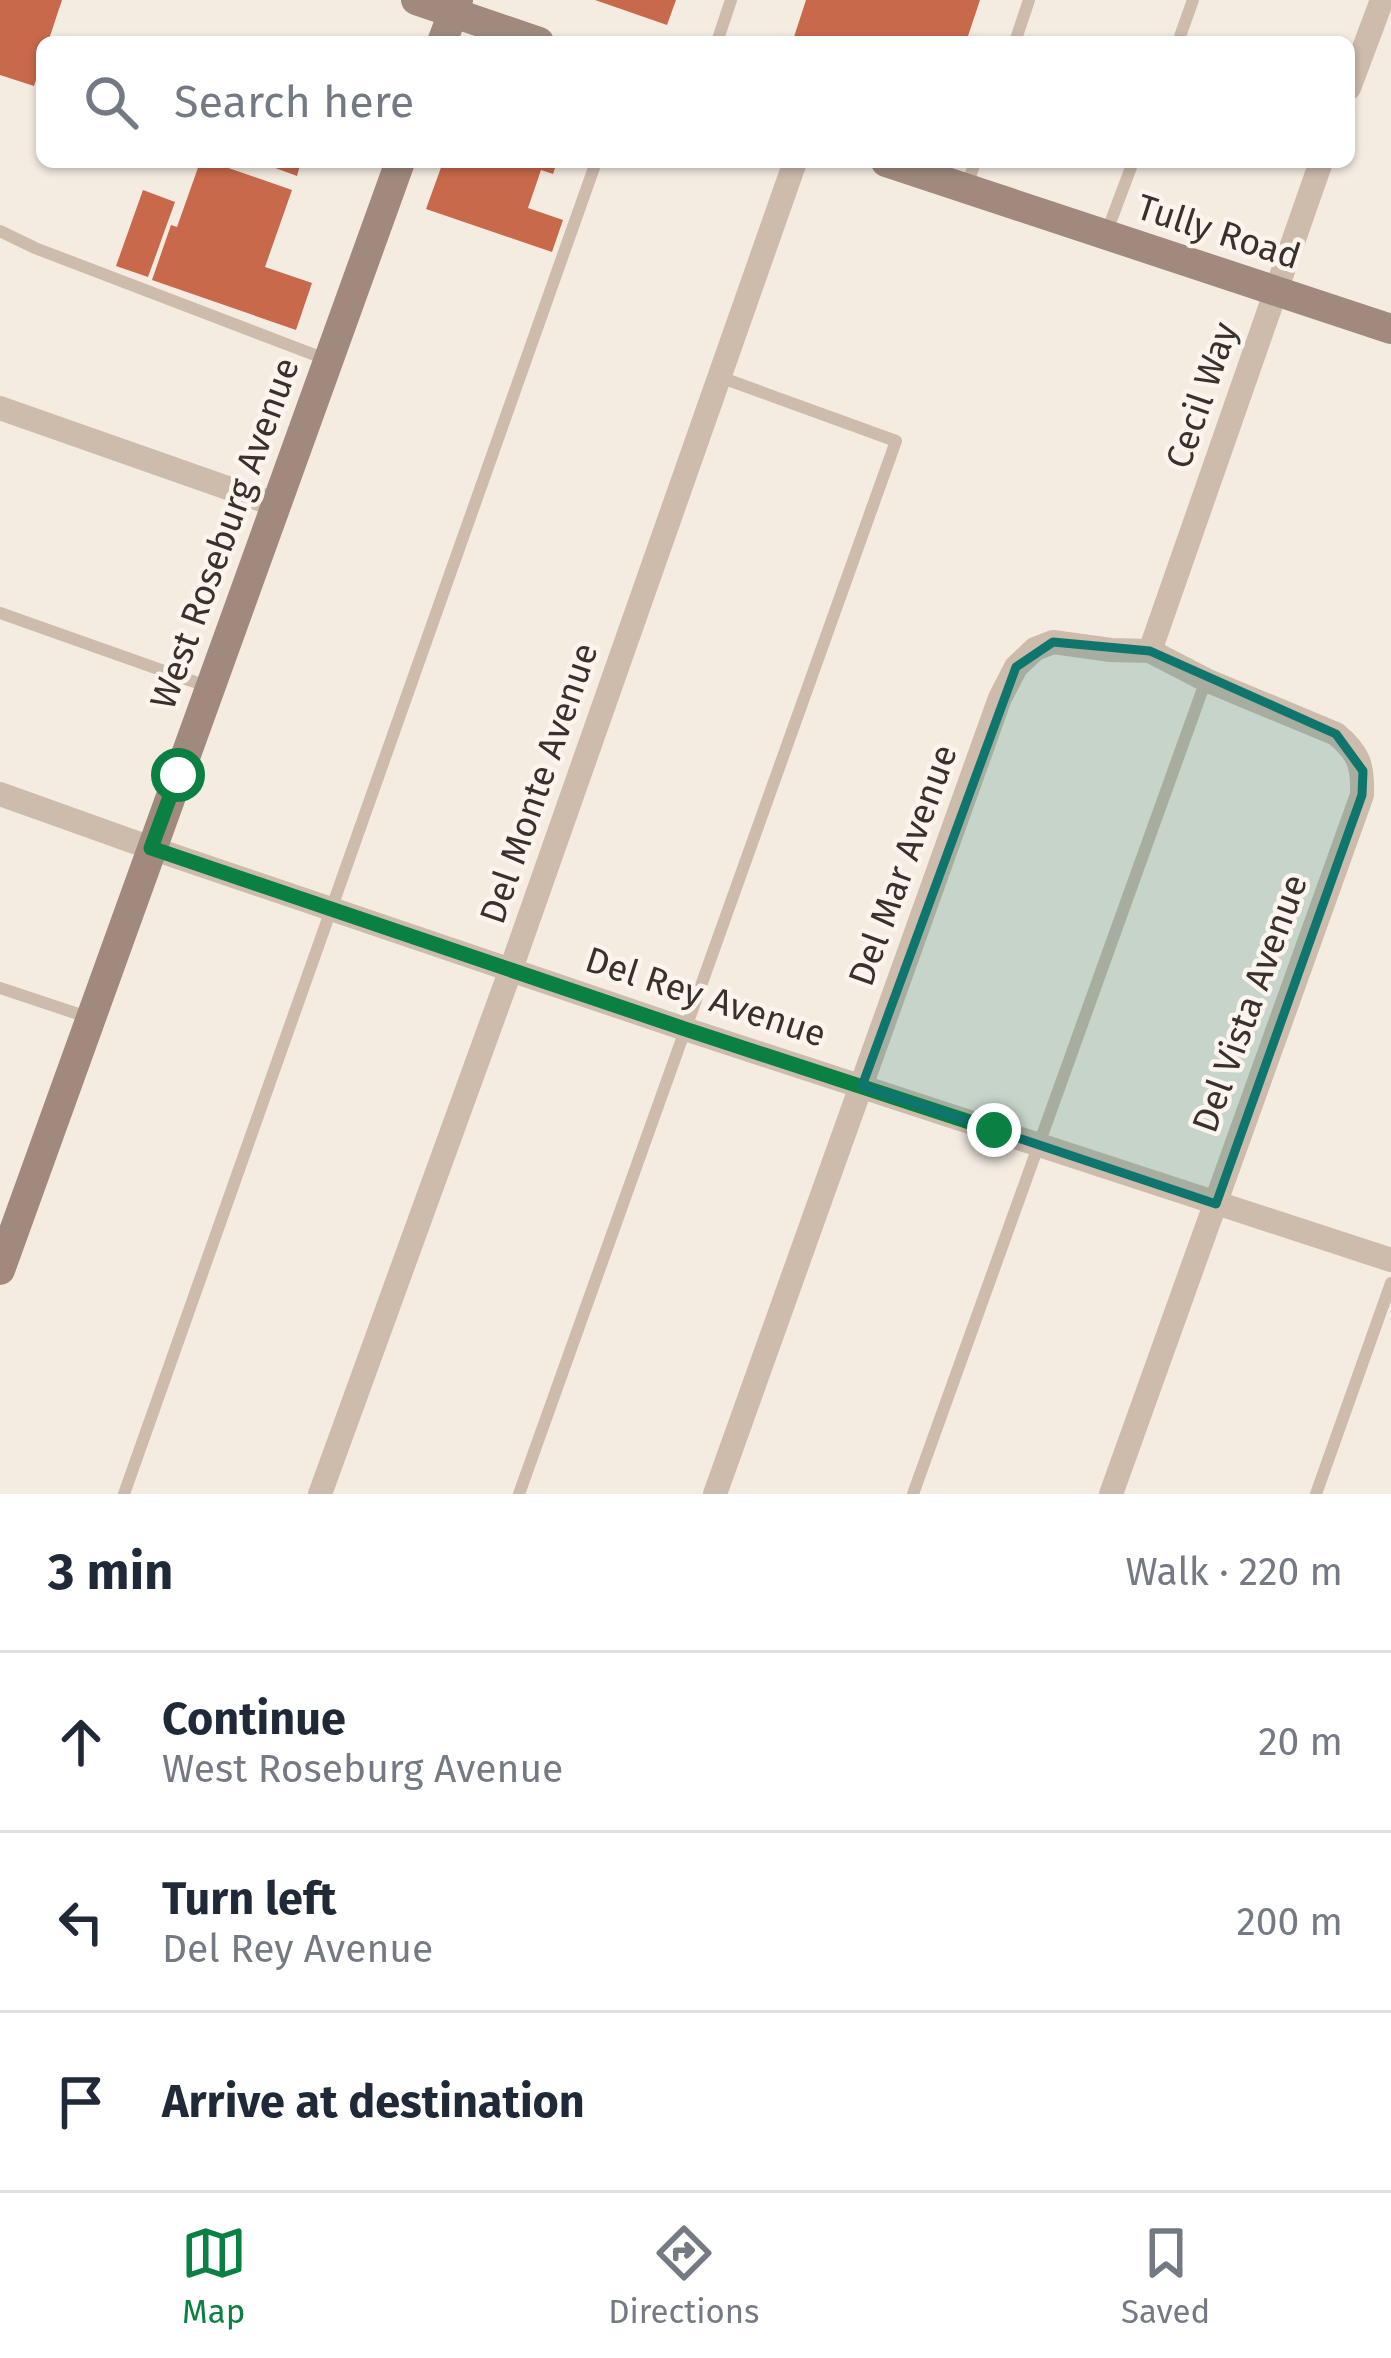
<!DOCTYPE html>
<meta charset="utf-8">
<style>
:root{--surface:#fff;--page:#f2f2f3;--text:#1f2937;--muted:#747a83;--line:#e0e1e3;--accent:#0b8043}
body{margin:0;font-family:"Fira Sans",sans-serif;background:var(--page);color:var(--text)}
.stop{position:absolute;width:36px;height:36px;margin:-27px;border:9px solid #0b8043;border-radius:50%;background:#fff}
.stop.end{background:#0b8043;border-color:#fff;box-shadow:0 3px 12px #0008}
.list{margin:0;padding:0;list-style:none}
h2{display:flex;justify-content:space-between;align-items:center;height:156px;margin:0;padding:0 48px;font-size:51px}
h2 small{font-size:39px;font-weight:400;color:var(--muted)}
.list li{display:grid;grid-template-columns:78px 1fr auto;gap:36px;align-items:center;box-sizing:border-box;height:180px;padding:0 48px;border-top:3px solid var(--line)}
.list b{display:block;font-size:45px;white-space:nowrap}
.list p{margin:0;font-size:39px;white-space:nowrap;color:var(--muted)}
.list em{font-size:39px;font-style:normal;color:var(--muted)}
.icon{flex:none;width:66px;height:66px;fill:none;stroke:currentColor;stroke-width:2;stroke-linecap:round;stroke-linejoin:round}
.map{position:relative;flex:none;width:1391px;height:1494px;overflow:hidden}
.search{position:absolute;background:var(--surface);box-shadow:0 3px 9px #0004;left:36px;right:36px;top:36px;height:132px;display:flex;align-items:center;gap:30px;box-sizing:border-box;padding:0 42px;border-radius:18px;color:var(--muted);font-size:45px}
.sheet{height:696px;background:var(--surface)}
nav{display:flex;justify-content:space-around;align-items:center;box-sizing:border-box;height:168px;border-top:3px solid var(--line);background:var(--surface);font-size:33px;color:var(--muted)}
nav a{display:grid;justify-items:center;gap:6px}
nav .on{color:var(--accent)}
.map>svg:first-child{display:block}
.building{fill:#c8694b}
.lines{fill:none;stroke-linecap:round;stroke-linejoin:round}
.lane{stroke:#cdbbac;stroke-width:12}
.street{stroke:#cdbbac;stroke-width:24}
.secondary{stroke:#a18a7d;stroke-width:30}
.route{stroke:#0b8043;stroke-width:15}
.marked{fill:#0f766e;fill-opacity:0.2;stroke:#0f766e;stroke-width:9;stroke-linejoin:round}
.labels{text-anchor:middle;stroke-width:9;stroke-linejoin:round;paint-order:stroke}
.street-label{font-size:36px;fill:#3b302b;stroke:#fbf5ee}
</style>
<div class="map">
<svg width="1391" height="1494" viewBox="0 0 1391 1494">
<rect width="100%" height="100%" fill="#f4ebe1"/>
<g class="building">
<polygon points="0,0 62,0 48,42 42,42 42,61 34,86 0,75"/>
<polygon points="595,0 676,0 667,25"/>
<polygon points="806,0 980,0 966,42 798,42 793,40"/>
<polygon points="200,162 211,162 292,190 265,267 312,283 296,330 152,280 171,225 177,227"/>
<polygon points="259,162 301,162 297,176"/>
<polygon points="443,162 557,162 553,174 541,170 528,208 563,220 552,252 426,209"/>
<polygon points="143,190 175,202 148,277 116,266"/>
</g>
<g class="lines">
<g class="lane">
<polyline points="717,42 731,0"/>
<polyline points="1015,42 1029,0"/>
<polyline points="1178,42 1193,0"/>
<polyline points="966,189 975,162"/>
<polyline points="0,231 35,248 328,360"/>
<polyline points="1106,234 1133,162"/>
<polyline points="0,613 209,687"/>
<polyline points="0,988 90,1018"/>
<polyline points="124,1494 596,162"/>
<polyline points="519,1494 896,441 720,377"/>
<polyline points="913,1494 1206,680"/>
<polyline points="1316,1494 1391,1283"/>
</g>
<g class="street">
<polyline points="1349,88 1382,0"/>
<polyline points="0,408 276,505"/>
<polyline points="1150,651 1321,162"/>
<polyline points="0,794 151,848 685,1029 1391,1260"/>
<polyline points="320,1494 511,969 795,162"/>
<path d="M715,1494l285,-796 16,-31 19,-18 18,-7 58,8 39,1 56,29 130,54c23,19 27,31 26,61l-251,699"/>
</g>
<g class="secondary">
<polyline points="416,0 539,42"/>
<polyline points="442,42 458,0"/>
<polyline points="886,162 1391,329"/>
<polyline points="0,1270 400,162"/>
</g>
</g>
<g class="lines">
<polyline class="route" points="178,775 151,848 685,1029 994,1130"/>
</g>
<path class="marked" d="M1053,642l97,9 186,83 27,37 -1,24 -146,409 -354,-118 154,-419z"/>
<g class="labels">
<g class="street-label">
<text transform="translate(1219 231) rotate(18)" y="13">Tully Road</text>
<text transform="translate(1201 395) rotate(-71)" y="13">Cecil Way</text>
<text transform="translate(224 533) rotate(-70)" y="13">West Roseburg Avenue</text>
<text transform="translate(538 783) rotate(-71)" y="13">Del Monte Avenue</text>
<text transform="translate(902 865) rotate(-70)" y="13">Del Mar Avenue</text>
<text transform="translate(706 996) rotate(18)" y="13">Del Rey Avenue</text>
<text transform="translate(1249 1003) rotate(-70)" y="13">Del Vista Avenue</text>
</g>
</g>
</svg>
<div class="stop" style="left:178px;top:775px"></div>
<div class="stop end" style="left:994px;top:1130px"></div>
<div class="search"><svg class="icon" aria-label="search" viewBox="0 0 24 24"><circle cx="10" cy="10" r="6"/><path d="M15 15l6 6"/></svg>Search here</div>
</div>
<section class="sheet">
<h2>3 min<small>Walk · 220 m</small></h2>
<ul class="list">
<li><svg class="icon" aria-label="ahead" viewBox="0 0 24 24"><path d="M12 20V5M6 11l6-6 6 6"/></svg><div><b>Continue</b><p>West Roseburg Avenue</p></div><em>20 m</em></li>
<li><svg class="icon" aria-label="left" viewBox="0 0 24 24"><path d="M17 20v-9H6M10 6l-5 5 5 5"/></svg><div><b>Turn left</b><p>Del Rey Avenue</p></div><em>200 m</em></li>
<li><svg class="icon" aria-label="arrive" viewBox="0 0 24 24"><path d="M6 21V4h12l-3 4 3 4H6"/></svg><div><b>Arrive at destination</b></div></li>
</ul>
</section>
<nav>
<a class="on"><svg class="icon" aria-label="map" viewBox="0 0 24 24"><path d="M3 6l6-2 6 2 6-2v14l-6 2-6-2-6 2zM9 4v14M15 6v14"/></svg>Map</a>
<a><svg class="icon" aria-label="directions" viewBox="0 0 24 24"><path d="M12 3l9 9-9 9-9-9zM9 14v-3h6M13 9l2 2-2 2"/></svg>Directions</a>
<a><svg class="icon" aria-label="saved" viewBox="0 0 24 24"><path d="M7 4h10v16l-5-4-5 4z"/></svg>Saved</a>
</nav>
